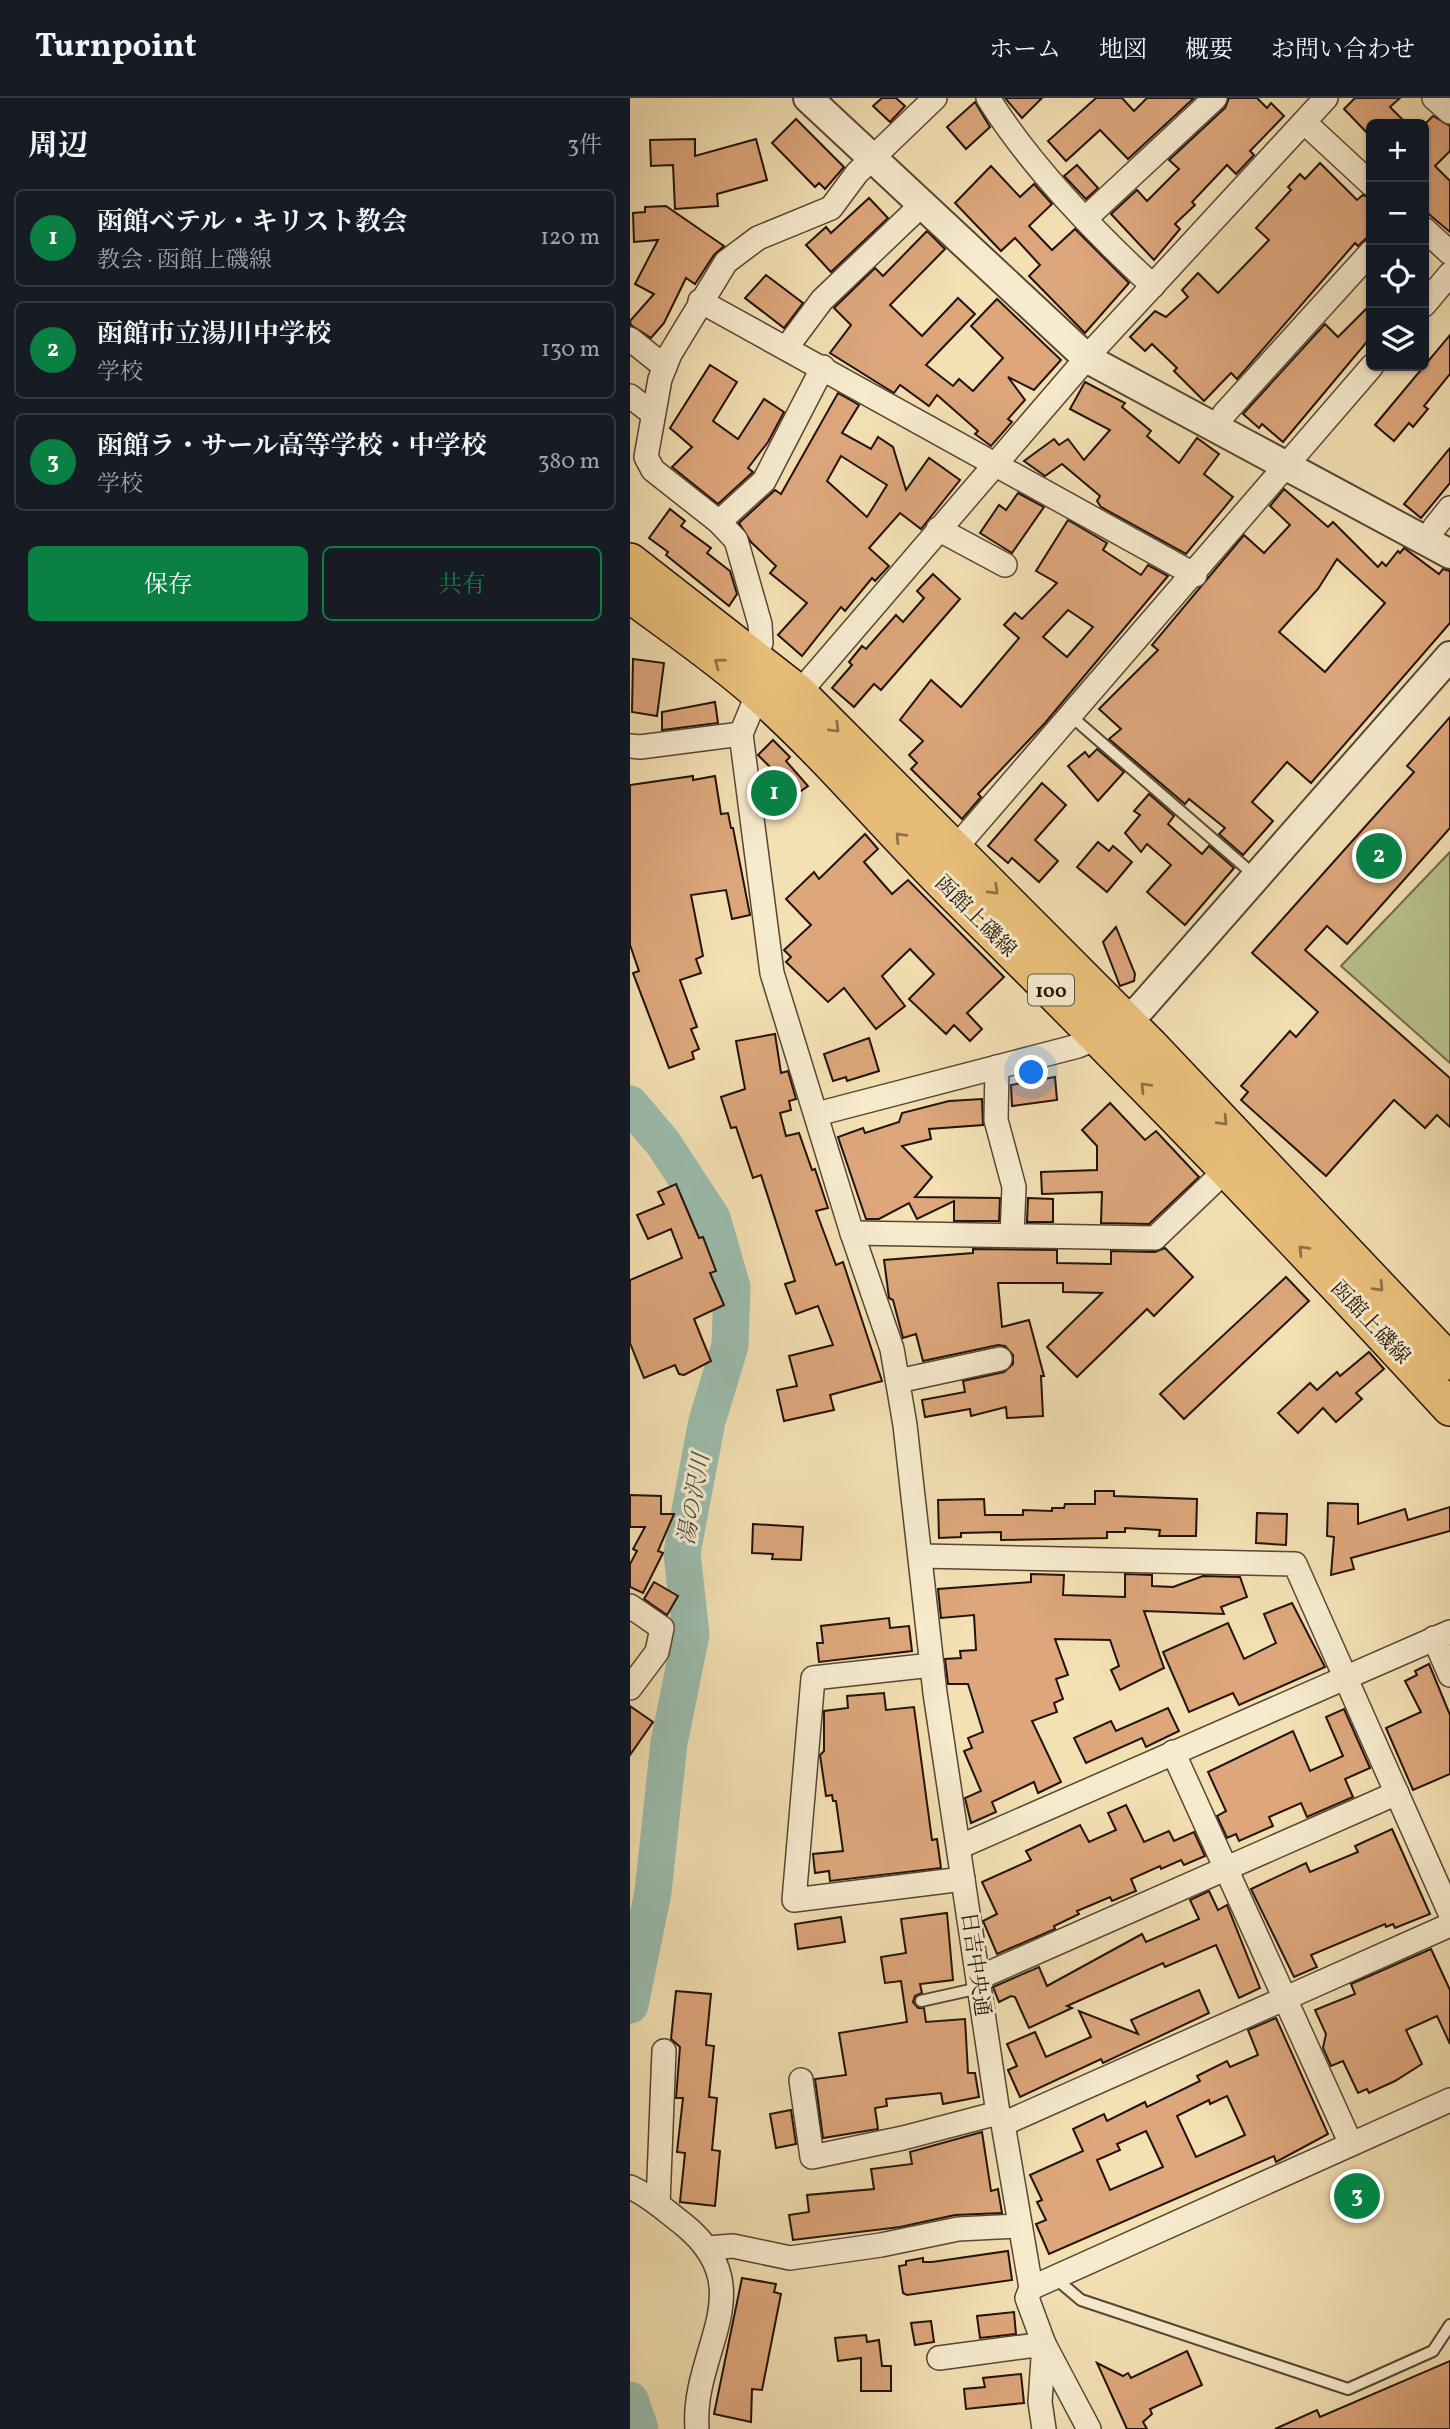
<!DOCTYPE html>
<html lang="ja">
<meta charset="utf-8">
<style>
:root{--surface:#171b24;--page:#242831;--text:#f1f3f6;--muted:#9ea1a6;--line:#363941;--accent:#0b8043}
body{margin:0;font-family:Vollkorn,"Noto Serif JP",serif;background:var(--page);color:var(--text)}
.controls{position:absolute;right:21px;top:21px;display:grid;overflow:hidden;border-radius:10px;box-shadow:0 2px 5px #0004}
.controls button{width:63px;height:63px;display:grid;place-items:center;padding:0;border:0;border-bottom:2px solid var(--line);background:var(--surface);color:var(--text);font:35px sans-serif}
.you{position:absolute;left:402px;top:975px;width:24px;height:24px;margin:-18px;border:5px solid #fff;border-radius:50%;background:#1a73e8;box-shadow:0 0 0 10px #1a73e833}
.badge{display:grid;place-items:center;width:46px;height:46px;border-radius:50%;background:var(--accent);color:#fff;font-size:23px;font-weight:700}
.pin{position:absolute;translate:-50% -50%;border:4px solid #fff;box-shadow:0 2px 7px #0006}
.list{margin:0;padding:0;list-style:none}
h2{display:flex;justify-content:space-between;align-items:center;height:91px;margin:0;padding:0 28px;font-size:30px}
h2 small{font-size:23px;font-weight:400;color:var(--muted)}
.list li{display:grid;grid-template-columns:46px 1fr auto;gap:21px;align-items:center;box-sizing:border-box;height:98px;margin:0 14px 14px;padding:0 14px;border:2px solid var(--line);border-radius:10px}
.list b{display:block;font-size:26px;white-space:nowrap}
.list p{margin:0;font-size:23px;white-space:nowrap;color:var(--muted)}
.list em{font-size:23px;font-style:normal;color:var(--muted)}
.actions{display:flex;gap:14px;padding:21px 28px}
.actions a{flex:1;padding:16px 0;border:2px solid var(--accent);border-radius:10px;text-align:center;font-size:24px;color:var(--accent)}
.actions .main{background:var(--accent);color:#fff}
.icon{flex:none;width:38px;height:38px;fill:none;stroke:currentColor;stroke-width:2;stroke-linecap:round;stroke-linejoin:round}
.map{position:relative;flex:none;width:820px;height:2331px;overflow:hidden}
header{display:flex;align-items:center;gap:42px;box-sizing:border-box;height:98px;padding:0 35px;background:var(--surface);border-bottom:2px solid var(--line)}
header strong{font-size:33px}
nav{display:flex;gap:38px;margin-inline-start:auto;font-size:24px}
main{display:flex}
aside{flex:1;background:var(--surface)}
.map>svg:first-child{display:block}
.green{fill:#b9c38e;stroke:#6e6a4c;stroke-width:2}
.lines{fill:none;stroke-linecap:round;stroke-linejoin:round}
.river{stroke:#9bbdae;stroke-width:37}
.building{fill:#dda67b;stroke:#22120a;stroke-width:2;fill-rule:evenodd}
.service-casing{stroke:#564634;stroke-width:14}
.minor-casing{stroke:#564634;stroke-width:26}
.tertiary-casing{stroke:#564634;stroke-width:32}
.primary-casing{stroke:#22120a;stroke-width:38}
.service{stroke:#f7ebce;stroke-width:10}
.minor{stroke:#f7ebce;stroke-width:23}
.tertiary{stroke:#f7ebce;stroke-width:28}
.primary{stroke:#eac07a;stroke-width:35}
.oneway{stroke:#907248}
.labels{text-anchor:middle;stroke-width:6;stroke-linejoin:round;paint-order:stroke}
.shield{fill:#f7ebce;stroke:#625345;stroke-width:2}
.shield-label{font-size:19px;font-weight:bold;fill:#22120a}
.street-label{font-size:21px;fill:#22120a;stroke:#f7ebce}
.water-label{font-size:23px;font-style:italic;fill:#4c4e43;stroke:#f7ebce}
</style>
<header>
<strong>Turnpoint</strong>
<nav><a>ホーム</a><a>地図</a><a>概要</a><a>お問い合わせ</a></nav>
</header>
<main>
<aside>
<h2>周辺<small>3件</small></h2>
<ul class="list">
<li><span class="badge">1</span><div><b>函館ベテル・キリスト教会</b><p>教会 · 函館上磯線</p></div><em>120 m</em></li>
<li><span class="badge">2</span><div><b>函館市立湯川中学校</b><p>学校</p></div><em>130 m</em></li>
<li><span class="badge">3</span><div><b>函館ラ・サール高等学校・中学校</b><p>学校</p></div><em>380 m</em></li>
</ul>
<div class="actions"><a class="main">保存</a><a>共有</a></div>
</aside>
<div class="map">
<svg width="820" height="2331" viewBox="0 0 820 2331">
<rect width="100%" height="100%" fill="#f3e0b3"/>
<filter id="stains"><feTurbulence type="fractalNoise" baseFrequency=".00286" numOctaves="4"/><feColorMatrix values="0 0 0 0 .2 0 0 0 0 .09 0 0 0 0 .02 0 0 0 .5 -.17"/></filter>
<radialGradient id="worn" r=".72"><stop offset=".6" stop-color="#630" stop-opacity="0"/><stop offset="1" stop-color="#630" stop-opacity=".3"/></radialGradient>
<polygon class="green" points="820,754 820,965 711,868"/>
<g class="lines">
<g class="river">
<polyline points="0,1006 33,1045 82,1120 102,1189 100,1248 77,1323 52,1455 61,1536 39,1645 23,1794 0,1907"/>
<polyline points="0,2302 10,2331"/>
</g>
</g>
<g class="building">
<polygon points="252,0 266,0 275,8 260,24 243,8"/>
<polygon points="375,0 412,0 392,20"/>
<polygon points="466,0 492,0 504,13 517,0 564,0 498,61 470,32 436,63 418,43"/>
<polygon points="599,0 627,0 637,10 641,5 654,18 620,53 624,57 606,76 597,67 562,104 565,107 545,126 550,131 524,162 481,116 507,92 517,103 549,71 539,62 595,10"/>
<polygon points="725,0 770,0 760,9 777,26 741,26 741,39 714,11"/>
<polygon points="345,4 360,29 336,51 317,29"/>
<polygon points="803,18 820,28 820,53 805,68 820,83 820,134 794,112 794,27"/>
<polygon points="166,21 214,69 195,91 189,85 185,89 142,45"/>
<polygon points="65,41 65,58 126,41 137,82 87,96 88,108 45,111 43,67 21,68 20,42"/>
<polygon points="690,65 727,102 733,97 741,100 741,136 728,148 725,145 607,281 601,275 574,303 544,273 547,270 522,246 515,253 500,239 525,213 536,219 558,199 552,192 568,175 588,195 639,142 626,130 661,92 658,89 670,76 675,81"/>
<polygon points="447,67 468,90 456,101 434,78"/>
<polygon points="361,68 390,99 404,86 422,106 399,128 422,152 445,131 499,185 455,235 399,178 410,167 385,140 371,153 325,105"/>
<polygon points="239,100 258,120 201,174 176,147 196,129 201,135"/>
<polygon points="36,108 94,148 84,157 65,186 56,180 34,225 21,240 1,227 0,223 24,196 5,186 28,142 4,144 3,115 15,114 15,109"/>
<polygon points="297,133 315,151 260,207 292,238 328,200 345,216 296,267 323,288 329,281 343,293 373,260 341,228 367,201 431,262 404,292 378,279 395,302 378,321 382,324 361,348 345,336 348,333 307,297 299,308 270,287 264,295 200,255 221,227 204,210 245,170 253,178"/>
<polygon points="136,177 173,205 154,230 115,200"/>
<polygon points="741,206 741,239 653,344 632,326 629,330 613,316 695,226 708,239"/>
<polygon points="820,237 820,276 794,308 798,311 783,329 779,325 764,343 745,327"/>
<polygon points="80,267 107,284 83,323 108,341 134,301 154,314 138,344 118,370 123,374 88,406 42,369 62,349 40,330"/>
<polygon points="455,284 495,305 492,309 521,333 517,338 549,365 567,340 589,356 574,376 603,399 556,456 471,409 467,403 470,398 432,366 415,378 394,363 424,341 429,347 438,341 454,362 480,332 440,311"/>
<path d="M208,295l21,12 -17,28 29,16 7,-12 15,10 13,43 23,-32 31,22 -39,49 -21,-16 -31,35 20,18 -14,15 -3,-3 -27,33 -4,-4 -39,49 -24,-21 29,-32 -37,-30 6,-7 -25,-24 -12,-19 36,-33 6,4zM211,358l46,29 -20,32 -40,-36z"/>
<polygon points="820,350 820,385 791,420 774,406"/>
<path d="M654,391l44,38 5,-5 45,45 4,-5 4,4 12,-15 2,2 4,-5 35,26 4,-5 7,2v52l-139,160 -24,-21 -35,40 21,19 -30,34 -24,-21 6,-6 -36,-29 -4,5 -76,-65 12,-10 -22,-20 59,-59 -6,-5 92,-110 20,18 26,-28 -20,-19zM707,461l48,44 -60,69 -46,-40 39,-43z"/>
<polygon points="388,395 414,409 382,455 350,435 369,407 376,412"/>
<polygon points="40,411 55,423 51,428 81,450 77,455 100,473 107,496 99,508 36,457 38,454 19,440"/>
<path d="M438,422l39,23 -4,7 38,25 7,-10 20,11 -123,147 -67,71 3,3 -19,22 -51,-50 6,-6 -8,-8 14,-14 -23,-21 31,-40 30,27 21,-25 37,-44 -15,-13 11,-12 7,6 35,-36 -21,-12zM438,512l25,17 -26,30 -24,-20z"/>
<polygon points="303,476 330,501 251,592 244,586 224,609 202,590 222,567 219,564 232,548 236,551 266,517 273,524 294,500 287,493"/>
<polygon points="3,561 34,565 27,618 2,614"/>
<polygon points="85,604 88,625 32,632 32,614"/>
<polygon points="820,619 820,730 717,846 697,828 675,852 820,980 820,1029 807,1017 795,1030 764,1002 696,1078 611,1002 618,994 611,988 660,933 666,939 688,914 622,855 784,674 777,668"/>
<polygon points="143,642 160,659 156,663 178,688 148,709 132,692 131,683 143,672 128,657"/>
<polygon points="467,651 494,674 468,703 438,668 455,654 459,659"/>
<polygon points="63,678 63,682 85,678 91,716 98,715 101,730 103,730 120,817 102,821 96,792 61,797 73,858 66,861 71,875 50,882 67,929 61,931 69,951 62,954 64,961 39,970 3,875 9,873 0,847 0,687"/>
<polygon points="412,685 436,707 405,742 428,763 409,784 382,760 378,765 358,748"/>
<polygon points="519,696 544,718 538,726 572,756 579,748 604,770 555,827 517,794 541,767 517,746 511,754 495,735 510,717 504,713"/>
<polygon points="235,736 248,751 234,764 262,796 278,782 374,879 337,915 352,931 340,943 324,927 316,936 279,901 304,876 280,851 252,878 275,908 246,931 214,890 198,904 156,864 161,859 154,852 181,827 156,801 184,774 189,781"/>
<polygon points="468,744 479,753 483,748 502,764 477,794 447,769"/>
<polygon points="486,829 505,876 504,883 490,888 473,844"/>
<polygon points="145,936 151,975 158,973 166,1001 159,1003 161,1012 150,1015 156,1038 169,1035 182,1072 185,1071 198,1110 186,1113 206,1167 213,1164 252,1283 200,1297 204,1312 154,1323 147,1292 167,1288 159,1258 203,1247 188,1208 166,1216 155,1186 165,1183 131,1077 123,1080 106,1029 101,1030 91,999 115,991 106,943"/>
<polygon points="239,940 249,973 217,983 216,979 203,983 194,956"/>
<polygon points="425,979 427,1002 382,1008 381,987"/>
<polygon points="352,1001 353,1027 299,1031 301,1041 272,1048 302,1079 285,1099 370,1100 369,1123 324,1123 324,1103 287,1121 279,1105 249,1121 236,1121 208,1039 233,1030 235,1035 269,1024 272,1015 319,1003"/>
<polygon points="480,1005 515,1042 526,1033 569,1079 519,1126 471,1125 472,1094 412,1096 411,1074 467,1072 467,1048 452,1032"/>
<polygon points="46,1086 69,1140 73,1139 86,1173 80,1175 94,1207 64,1221 81,1263 54,1277 49,1276 45,1267 14,1280 0,1245 0,1182 52,1160 41,1131 18,1141 7,1117 34,1106 28,1094"/>
<polygon points="398,1100 423,1101 423,1124 397,1124"/>
<polygon points="535,1150 563,1179 524,1218 517,1211 447,1279 417,1249 472,1195 433,1194 433,1185 368,1185 372,1229 399,1222 414,1278 411,1278 413,1318 377,1320 376,1309 341,1318 340,1311 295,1319 292,1302 335,1294 333,1283 374,1274 383,1266 383,1257 375,1248 368,1247 293,1263 286,1236 273,1240 263,1202 259,1200 254,1162 343,1155 343,1151 427,1152 427,1165 481,1166 481,1153 525,1154"/>
<polygon points="656,1179 679,1203 554,1321 530,1296"/>
<polygon points="739,1254 754,1271 726,1295 732,1301 706,1324 693,1310 668,1335 648,1315 680,1285 687,1292 707,1274 710,1278"/>
<polygon points="465,1393 484,1393 484,1398 567,1401 566,1438 529,1438 530,1432 495,1430 495,1434 477,1434 477,1440 371,1442 371,1434 331,1435 331,1439 309,1440 308,1402 354,1401 355,1417 393,1417 393,1412 422,1413 422,1410 434,1410 435,1406 465,1406"/>
<polygon points="0,1397 31,1398 31,1416 44,1416 28,1453 33,1455 13,1495 0,1489 0,1466 7,1453 3,1451 15,1429 0,1429"/>
<polygon points="698,1405 728,1406 728,1426 775,1411 778,1422 820,1409 820,1433 721,1460 724,1471 701,1477 704,1439 697,1438"/>
<polygon points="627,1415 657,1416 656,1447 626,1445"/>
<polygon points="123,1426 173,1429 171,1462 142,1461 143,1456 122,1455"/>
<polygon points="401,1476 434,1477 433,1497 495,1499 495,1476 522,1477 522,1488 543,1489 573,1478 610,1479 617,1499 591,1509 594,1516 514,1513 534,1570 490,1592 481,1572 489,1568 480,1542 425,1541 438,1577 426,1581 433,1601 424,1605 427,1614 402,1623 431,1684 408,1695 404,1684 362,1704 366,1714 341,1725 335,1700 351,1693 334,1653 342,1650 338,1640 353,1634 338,1586 318,1586 315,1561 331,1560 330,1553 346,1552 344,1517 311,1520 308,1491 401,1484"/>
<polygon points="24,1484 48,1498 37,1517 14,1501"/>
<polygon points="662,1505 695,1569 609,1607 603,1595 559,1614 533,1554 598,1525 614,1561 646,1545 634,1516"/>
<polygon points="259,1520 260,1530 279,1528 282,1553 189,1564 187,1545 193,1545 191,1528"/>
<polygon points="799,1566 820,1617 820,1676 783,1692 756,1630 791,1614 775,1583 787,1577 785,1573"/>
<polygon points="254,1595 256,1612 284,1609 302,1742 307,1741 311,1770 200,1783 199,1773 185,1775 183,1756 213,1753 206,1703 203,1703 202,1697 196,1698 190,1657 194,1653 194,1613 218,1610 217,1598"/>
<polygon points="0,1608 23,1624 0,1657"/>
<polygon points="538,1610 549,1633 516,1649 512,1640 456,1665 444,1640 481,1623 486,1633"/>
<polygon points="714,1611 740,1670 715,1681 723,1699 677,1719 671,1705 639,1719 643,1728 609,1743 606,1736 597,1740 587,1718 596,1713 578,1674 663,1633 680,1673 713,1658 696,1619"/>
<polygon points="496,1707 514,1744 539,1733 544,1743 564,1734 575,1758 554,1767 551,1762 531,1771 530,1768 501,1781 506,1793 482,1803 480,1799 447,1813 449,1816 424,1828 425,1831 367,1856 353,1823 367,1816 352,1784 401,1762 396,1753 450,1727 459,1744 486,1732 478,1715"/>
<polygon points="762,1731 800,1816 765,1830 763,1826 756,1829 755,1826 681,1857 687,1869 664,1879 621,1791 676,1765 680,1774 728,1754 725,1748"/>
<polygon points="579,1793 588,1812 597,1807 630,1890 609,1900 586,1847 535,1869 533,1865 437,1908 442,1910 399,1930 385,1899 381,1898 369,1904 363,1889 409,1869 417,1888 512,1836 516,1844 569,1821 560,1802"/>
<polygon points="317,1815 323,1882 290,1886 292,1895 285,1898 283,1904 288,1910 294,1910 296,1924 335,1921 338,1975 345,1975 349,1999 313,2006 311,1995 256,2001 257,2008 245,2010 248,2031 193,2040 185,1981 216,1977 209,1935 277,1924 271,1883 255,1885 251,1859 276,1855 271,1821"/>
<polygon points="211,1819 215,1844 168,1851 165,1826"/>
<polygon points="801,1851 820,1892 820,1946 807,1918 776,1932 792,1966 765,1983 739,1995 737,1991 728,1995 713,1963 701,1968 693,1950 696,1936 685,1912 725,1896 721,1886"/>
<polygon points="569,1892 579,1915 473,1965 471,1961 390,1999 378,1972 387,1968 377,1946 405,1934 416,1959 461,1939 449,1913 508,1936 501,1922"/>
<polygon points="46,1893 81,1896 76,1947 84,1948 79,1999 87,2000 82,2052 90,2053 85,2108 50,2104 55,2055 47,2054 53,2000 46,2000 50,1949 41,1941"/>
<path d="M646,1920l52,116 -52,28 -2,-6 -225,98 -13,-30 10,-4 -9,-18 5,-2 -12,-25 53,-24 -10,-22 31,-15 3,7 38,-19 2,5 53,-26 -3,-5 30,-15 3,6 28,-12 -10,-25zM597,1998l18,39 -49,22 -19,-41 32,-16 1,4zM516,2033l17,36 -53,23 -13,-30 23,-10 -3,-6z"/>
<polygon points="161,2012 166,2046 146,2050 140,2016"/>
<polygon points="352,2034 361,2093 368,2091 372,2115 325,2117 270,2129 163,2142 159,2117 179,2114 177,2097 244,2091 241,2071 282,2066 280,2054"/>
<polygon points="378,2153 382,2182 277,2197 273,2195 269,2168 276,2167 276,2163 293,2160 293,2164 302,2164"/>
<polygon points="112,2180 146,2186 144,2194 151,2196 132,2292 122,2291 121,2324 84,2316"/>
<polygon points="384,2214 386,2236 350,2240 347,2218"/>
<polygon points="301,2223 304,2244 285,2247 281,2225"/>
<polygon points="236,2237 237,2244 249,2242 252,2268 261,2268 261,2293 231,2293 231,2260 208,2263 205,2240"/>
<polygon points="557,2253 572,2287 520,2311 522,2316 513,2324 517,2331 497,2331 467,2265 493,2278 498,2275 501,2280"/>
<polygon points="820,2263 820,2331 645,2331 687,2312 690,2319"/>
<polygon points="391,2276 394,2305 336,2311 334,2291 355,2289 353,2280"/>
</g>
<g class="lines">
<g class="service-casing">
<g id="service">
<polyline points="442,619 615,769"/>
<polyline points="291,1903 349,1890"/>
<polyline points="425,2180 451,2202 718,2291 803,2253 820,2227"/>
</g>
</g>
<g class="minor-casing">
<g id="minor">
<path d="M358,0c41,66 108,136 165,188"/>
<polyline points="804,0 820,14"/>
<polyline points="674,24 741,86"/>
<polyline points="456,120 585,0"/>
<polyline points="794,131 820,155"/>
<polyline points="70,203 565,477"/>
<polyline points="794,207 820,176"/>
<polyline points="0,241 35,269"/>
<polyline points="157,249 192,202 282,116"/>
<polyline points="0,298 22,315"/>
<polyline points="594,316 741,154"/>
<polyline points="89,424 134,383 193,269"/>
<polyline points="804,430 820,410"/>
<polyline points="308,431 375,467"/>
<polyline points="126,559 131,545 130,526 106,442 89,424 23,372 16,359 30,281 40,256 96,164 128,140 201,110 227,75 305,0"/>
<polyline points="128,595 111,636 142,875 222,1135 262,1251 275,1327 305,1595 368,2015 373,2026 401,2190 397,2200 414,2246 459,2331"/>
<polyline points="169,595 467,248 696,0"/>
<polyline points="0,648 10,649 111,636"/>
<polyline points="316,761 742,268"/>
<polyline points="367,969 366,1022 384,1089 382,1137"/>
<polyline points="187,1016 448,948 469,939"/>
<polyline points="222,1135 525,1140 596,1072"/>
<polyline points="268,1283 370,1261"/>
<polyline points="291,1458 665,1466 820,1815"/>
<polyline points="0,1508 32,1530 27,1554 0,1590"/>
<polyline points="804,1540 820,1577"/>
<polyline points="302,1567 183,1580 164,1802 333,1781"/>
<polyline points="543,1654 721,2046"/>
<polyline points="329,1749 820,1534"/>
<polyline points="348,1880 767,1695"/>
<polyline points="171,1982 182,2059 273,2040 368,2015"/>
<polyline points="373,2026 820,1827"/>
<path d="M0,2089c20,9 36,24 53,37 81,65 8,126 14,205"/>
<polyline points="28,2106 34,1953"/>
<polyline points="78,2150 103,2148 160,2160 251,2147 328,2131 390,2128"/>
<polyline points="401,2190 820,2002"/>
<polyline points="309,2260 414,2246 410,2304 414,2331"/>
</g>
</g>
<g class="tertiary-casing">
<g id="tertiary">
<polyline points="178,0 458,261 820,456"/>
<polyline points="479,933 511,910 820,558"/>
</g>
</g>
<g class="primary-casing">
<g id="primary">
<polyline points="0,463 169,595 521,948 820,1264"/>
<path d="M0,497c43,32 89,63 129,99 71,63 131,137 199,204 168,166 332,335 492,510"/>
</g>
</g>
<use href="#service" class="service"/>
<use href="#minor" class="minor"/>
<use href="#tertiary" class="tertiary"/>
<use href="#primary" class="primary"/>
</g>
<defs><path id="oneway-chevron" d="M-2-3.5L2.5 0L-2 3.5" fill="none" stroke-width="1.6" stroke-linecap="round" stroke-linejoin="round" transform="scale(1.75)"/></defs>
<g class="oneway">
<use href="#oneway-chevron" transform="translate(89 565) rotate(-143)"/>
<use href="#oneway-chevron" transform="translate(205 630) rotate(44)"/>
<use href="#oneway-chevron" transform="translate(270 739) rotate(-133)"/>
<use href="#oneway-chevron" transform="translate(364 792) rotate(44)"/>
<use href="#oneway-chevron" transform="translate(515 989) rotate(-134)"/>
<use href="#oneway-chevron" transform="translate(593 1023) rotate(47)"/>
<use href="#oneway-chevron" transform="translate(673 1152) rotate(-133)"/>
<use href="#oneway-chevron" transform="translate(749 1189) rotate(47)"/>
</g>
<g class="labels">
<rect class="shield" x="398" y="876.5" width="46" height="31" rx="5"/>
<g class="shield-label">
<text x="421" y="899">100</text>
</g>
<g class="street-label">
<text transform="translate(346 818) rotate(45)" y="7">函館上磯線</text>
<text transform="translate(741 1224) rotate(47)" y="7">函館上磯線</text>
<text transform="translate(346 1866) rotate(82)" y="7">日吉中央通</text>
</g>
<g class="water-label">
<text transform="translate(63 1401) rotate(-80)" y="8">湯の沢川</text>
</g>
</g>
<rect width="100%" height="100%" filter="url(#stains)"/>
<rect width="100%" height="100%" fill="url(#worn)"/>
</svg>
<div class="controls">
<button>+</button>
<button>−</button>
<button><svg class="icon" aria-label="locate" viewBox="0 0 24 24"><circle cx="12" cy="12" r="6"/><path d="M12 2v4M12 18v4M2 12h4M18 12h4"/></svg></button>
<button><svg class="icon" aria-label="layers" viewBox="0 0 24 24"><path d="M12 4l9 5-9 5-9-5zM3 14l9 5 9-5"/></svg></button>
</div>
<div class="you"></div>
<div class="pin badge" style="left:144px;top:695px">1</div>
<div class="pin badge" style="left:749px;top:758px">2</div>
<div class="pin badge" style="left:727px;top:2098px">3</div>
</div>
</main>
